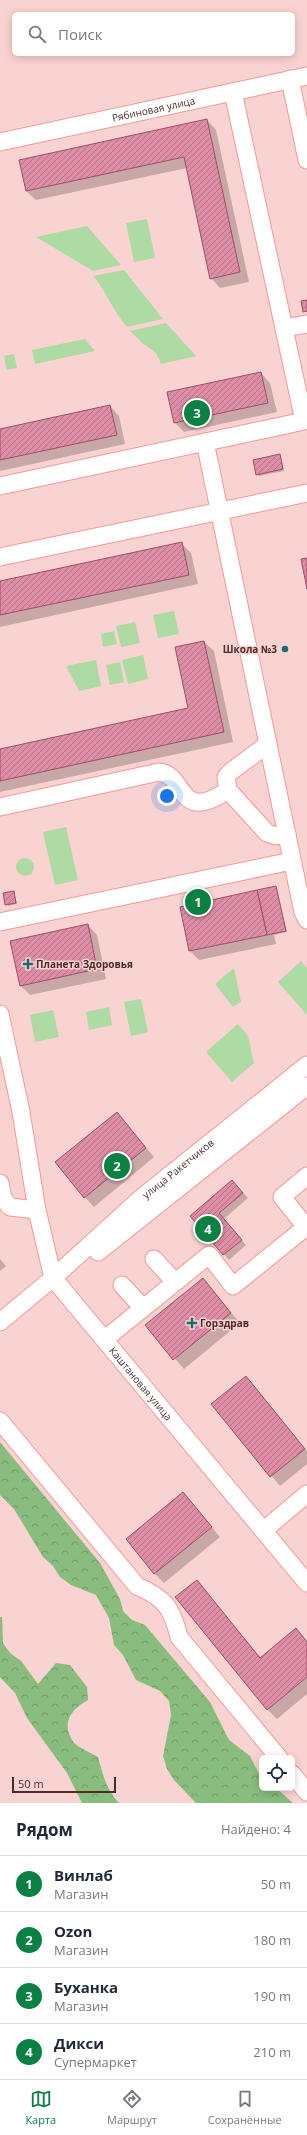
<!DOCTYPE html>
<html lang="ru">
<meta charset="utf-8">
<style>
:root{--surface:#fff;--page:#f6f6f7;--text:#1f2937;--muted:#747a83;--line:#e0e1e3;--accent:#0b8043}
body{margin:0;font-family:"Open Sans",sans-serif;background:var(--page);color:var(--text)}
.controls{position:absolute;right:12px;bottom:12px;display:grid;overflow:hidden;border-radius:6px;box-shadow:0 2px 10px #0003}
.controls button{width:36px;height:36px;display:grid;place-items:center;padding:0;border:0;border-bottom:1px solid var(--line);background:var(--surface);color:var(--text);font:20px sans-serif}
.scale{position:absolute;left:12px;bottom:10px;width:104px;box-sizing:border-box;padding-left:4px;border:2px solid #4e2a2a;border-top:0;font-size:11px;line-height:14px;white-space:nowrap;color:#4e2a2a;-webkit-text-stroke:3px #f9d3d1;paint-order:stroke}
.you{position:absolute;left:167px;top:796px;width:14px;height:14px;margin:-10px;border:3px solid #fff;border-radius:50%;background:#1a73e8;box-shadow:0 0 0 6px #1a73e833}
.badge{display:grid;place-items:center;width:26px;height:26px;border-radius:50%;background:var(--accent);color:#fff;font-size:13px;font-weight:700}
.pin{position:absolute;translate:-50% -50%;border:2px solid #fff;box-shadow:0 1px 4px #0006}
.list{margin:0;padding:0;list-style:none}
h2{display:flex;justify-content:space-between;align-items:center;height:52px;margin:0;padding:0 16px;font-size:17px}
h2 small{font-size:13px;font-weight:400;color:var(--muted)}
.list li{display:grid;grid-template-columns:26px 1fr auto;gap:12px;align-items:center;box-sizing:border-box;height:56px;padding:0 16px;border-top:1px solid var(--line)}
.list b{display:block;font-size:15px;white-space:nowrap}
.list p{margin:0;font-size:13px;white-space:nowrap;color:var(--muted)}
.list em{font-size:13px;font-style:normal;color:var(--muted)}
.icon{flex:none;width:22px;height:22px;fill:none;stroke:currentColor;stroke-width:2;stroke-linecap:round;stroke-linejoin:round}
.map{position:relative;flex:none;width:307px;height:1803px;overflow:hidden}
.search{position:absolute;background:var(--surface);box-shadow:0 2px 10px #0003;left:12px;right:12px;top:12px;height:44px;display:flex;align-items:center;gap:10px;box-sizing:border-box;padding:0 14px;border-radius:6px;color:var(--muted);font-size:15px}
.sheet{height:276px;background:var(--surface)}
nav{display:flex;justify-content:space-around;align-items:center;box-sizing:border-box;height:56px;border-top:1px solid var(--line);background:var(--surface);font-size:11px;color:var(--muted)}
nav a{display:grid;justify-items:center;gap:2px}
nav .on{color:var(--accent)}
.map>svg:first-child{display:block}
.green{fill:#addba3}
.forest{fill:url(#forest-crowns)}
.shadow{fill:#0003}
.building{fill:url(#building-hatch);stroke:#9d4e69}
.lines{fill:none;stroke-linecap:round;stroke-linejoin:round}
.minor-casing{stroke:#f29999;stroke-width:19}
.minor{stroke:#fff;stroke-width:17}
.poi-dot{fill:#1d6a6e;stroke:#f9d3d1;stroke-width:1.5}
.labels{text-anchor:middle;stroke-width:3;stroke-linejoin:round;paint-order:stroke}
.street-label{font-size:10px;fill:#4e2a2a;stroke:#f9d3d1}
.poi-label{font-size:10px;font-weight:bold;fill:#4e2a2a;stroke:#f9d3d1;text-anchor:start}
</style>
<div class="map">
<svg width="307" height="1803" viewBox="0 0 307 1803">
<defs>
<pattern id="forest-crowns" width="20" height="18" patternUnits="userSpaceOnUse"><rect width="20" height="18" fill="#89bd7e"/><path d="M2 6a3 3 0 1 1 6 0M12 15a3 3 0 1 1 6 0" fill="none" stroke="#729a67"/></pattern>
<pattern id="building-hatch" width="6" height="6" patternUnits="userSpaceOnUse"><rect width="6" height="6" fill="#de8da6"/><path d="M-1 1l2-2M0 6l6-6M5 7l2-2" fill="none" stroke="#b67387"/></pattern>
</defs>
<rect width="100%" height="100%" fill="#f9d3d1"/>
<g class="green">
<polygon points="147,219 155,258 134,262 126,223"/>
<polygon points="87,226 121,265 93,271 36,237"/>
<path d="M124,270l39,49 -36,8c-15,-17 -20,-35 -34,-51z"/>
<path d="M166,323l30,33 -35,8c-5,-15 -8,-13 -19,-21 -4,-4 -8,-8 -12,-12z"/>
<polygon points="85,339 95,351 35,364 32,350"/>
<polygon points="14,354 17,368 7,370 4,356"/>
<polygon points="174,611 179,634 158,638 153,615"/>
<polygon points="135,622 140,643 121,647 116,626"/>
<polygon points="114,631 117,644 103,647 101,634"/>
<polygon points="143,655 148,679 128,684 122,660"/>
<polygon points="96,660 101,686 79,691 66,666"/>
<polygon points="120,662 124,682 110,685 106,665"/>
<polygon points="66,827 78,880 55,885 43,832"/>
<circle cx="25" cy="867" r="9"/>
<polygon points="301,961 307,968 307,1015 278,982"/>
<polygon points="234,968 241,1002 233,1007 215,984"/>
<polygon points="141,999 148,1032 131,1036 124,1002"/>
<polygon points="109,1007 112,1025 89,1030 86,1012"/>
<polygon points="53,1010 59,1037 35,1042 30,1015"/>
<polygon points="238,1024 248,1036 254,1063 232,1082 206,1052"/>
</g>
<g class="forest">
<polygon points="0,1442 100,1563 120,1599 123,1611 132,1620 145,1625 210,1702 229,1740 250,1756 262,1780 262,1788 276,1788 293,1803 196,1803 174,1780 167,1769 163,1756 171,1715 169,1701 160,1691 136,1680 123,1655 114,1645 109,1618 96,1595 71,1585 60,1577 53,1566 43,1557 14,1509 0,1495"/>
<path d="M0,1617h2l1,26 7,10 11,8 17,23 18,-21 14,2 17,22 1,13c-17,9 -28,24 -14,43 5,5 18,10 24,14 5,18 8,32 21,46h-37l-15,-30 -40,-55 -12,-25 -15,-16z"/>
</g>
<g class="shadow">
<polygon points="207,120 216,130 249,282 220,288 211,278 187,168 36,200 26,191"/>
<polygon points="261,373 270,383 277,412 184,432 174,422"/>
<polygon points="110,406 119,416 125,444 0,471 0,430"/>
<polygon points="279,456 284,471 259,476 257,474"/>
<polygon points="181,543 191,553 198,584 0,627 0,582"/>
<polygon points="204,642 214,651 233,742 0,792 0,750 189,709"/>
<polygon points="276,887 287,932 274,935 276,944 199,960 190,951 181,907"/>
<polygon points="14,892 17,904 8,906 4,894"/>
<polygon points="88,925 97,935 106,979 30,995 20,985"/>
<polygon points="117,1113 154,1157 94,1207 85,1197"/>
<polygon points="232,1181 248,1198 224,1219 246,1245 229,1260 191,1216"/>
<polygon points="0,1259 6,1266 0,1271"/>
<polygon points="203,1279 240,1323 184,1369 146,1325"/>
<polygon points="246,1377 307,1451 307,1464 280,1486 212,1404"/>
<polygon points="183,1493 220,1537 164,1583 154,1573"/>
<polygon points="196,1581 261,1658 296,1629 307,1641 307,1694 277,1719 267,1709"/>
</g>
<g class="building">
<polygon points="207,119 240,272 210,279 184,157 26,191 19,160"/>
<polygon points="307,300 307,311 303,312 301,301"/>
<polygon points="261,372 268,403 174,423 167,392"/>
<polygon points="110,405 117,435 0,460 0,429"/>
<polygon points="280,454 283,469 256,475 253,460"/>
<polygon points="182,542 189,575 0,615 0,581"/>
<polygon points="307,558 307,589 301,559"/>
<polygon points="204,641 224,732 0,781 0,749 188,708 175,647"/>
<polygon points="276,886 286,931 267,935 257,890"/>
<polygon points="257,890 267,935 189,951 180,907"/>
<polygon points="14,891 16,903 5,905 3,893"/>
<polygon points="88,924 97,969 20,986 10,941"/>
<polygon points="117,1112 146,1148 84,1198 55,1162"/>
<polygon points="232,1180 243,1193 219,1213 242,1240 223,1255 190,1216"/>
<polygon points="203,1278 231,1313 173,1360 145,1325"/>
<polygon points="246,1376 305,1449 270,1477 211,1404"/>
<polygon points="183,1492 212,1527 154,1574 126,1539"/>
<polygon points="197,1580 260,1658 296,1628 307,1642 307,1677 267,1710 175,1597"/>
</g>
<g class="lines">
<g class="minor-casing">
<g id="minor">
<polyline points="290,79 307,160"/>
<path id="s1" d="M0,142l307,-66"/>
<polyline points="284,328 307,324"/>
<polyline points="205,442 303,912 307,920"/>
<polyline points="0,486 304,421 233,92"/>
<polyline points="0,557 307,493"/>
<polyline points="268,744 229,773 226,777 228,790 267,833 276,836 287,834"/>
<path d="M0,807l159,-35c27,2 18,53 69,18"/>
<polyline points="0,922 292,861"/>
<polyline points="0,1014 21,1112 37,1210"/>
<path id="s2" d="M0,1183l3,15 7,9 27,3 16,68 254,305"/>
<polyline points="98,1252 307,1086"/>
<polyline points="154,1259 175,1282"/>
<polyline points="122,1285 143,1308"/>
<path id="s3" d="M0,1322l53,-44 87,-79 167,-134"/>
<polyline points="105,1339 209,1255 233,1286 306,1227 282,1197 307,1176"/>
<path d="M0,1421l137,165c28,12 35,22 42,51l100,121"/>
<polyline points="264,1530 307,1494"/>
<polyline points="292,1774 307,1792"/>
</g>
</g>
<use href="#minor" class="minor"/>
</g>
<g class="poi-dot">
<circle cx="285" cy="649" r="4"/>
<path d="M26 958h4v4h4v4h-4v4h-4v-4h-4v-4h4z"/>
<path d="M190 1317h4v4h4v4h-4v4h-4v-4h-4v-4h4z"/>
</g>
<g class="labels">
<g class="street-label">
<text dy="4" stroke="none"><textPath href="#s1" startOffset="157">Рябиновая улица</textPath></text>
<text dy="4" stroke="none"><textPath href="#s3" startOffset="235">улица Ракетчиков</textPath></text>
<text dy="4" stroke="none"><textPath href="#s2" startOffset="261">Каштановая улица</textPath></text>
</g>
<g class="poi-label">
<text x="277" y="653" text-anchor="end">Школа №3</text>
<text x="36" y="968">Планета Здоровья</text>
<text x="200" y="1327">Горздрав</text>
</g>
</g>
</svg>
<div class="controls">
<button><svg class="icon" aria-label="locate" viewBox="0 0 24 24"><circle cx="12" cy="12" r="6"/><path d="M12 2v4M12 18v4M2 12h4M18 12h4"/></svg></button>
</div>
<div class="scale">50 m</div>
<div class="you"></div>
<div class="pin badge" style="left:198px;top:902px">1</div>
<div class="pin badge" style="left:117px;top:1166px">2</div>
<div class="pin badge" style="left:197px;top:413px">3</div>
<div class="pin badge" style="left:208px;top:1229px">4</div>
<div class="search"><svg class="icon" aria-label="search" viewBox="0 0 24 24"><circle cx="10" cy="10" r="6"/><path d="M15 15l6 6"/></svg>Поиск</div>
</div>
<section class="sheet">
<h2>Рядом<small>Найдено: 4</small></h2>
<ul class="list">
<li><span class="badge">1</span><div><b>Винлаб</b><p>Магазин</p></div><em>50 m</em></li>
<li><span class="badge">2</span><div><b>Ozon</b><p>Магазин</p></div><em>180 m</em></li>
<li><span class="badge">3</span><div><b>Буханка</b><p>Магазин</p></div><em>190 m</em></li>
<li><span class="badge">4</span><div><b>Дикси</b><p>Супермаркет</p></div><em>210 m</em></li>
</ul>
</section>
<nav>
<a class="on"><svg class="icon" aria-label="map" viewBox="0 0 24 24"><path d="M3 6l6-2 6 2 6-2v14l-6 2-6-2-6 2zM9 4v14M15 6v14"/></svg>Карта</a>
<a><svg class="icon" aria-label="directions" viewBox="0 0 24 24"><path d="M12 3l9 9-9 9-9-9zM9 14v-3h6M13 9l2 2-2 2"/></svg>Маршрут</a>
<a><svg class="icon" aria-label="saved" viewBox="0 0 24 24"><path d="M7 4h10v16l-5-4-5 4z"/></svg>Сохранённые</a>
</nav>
